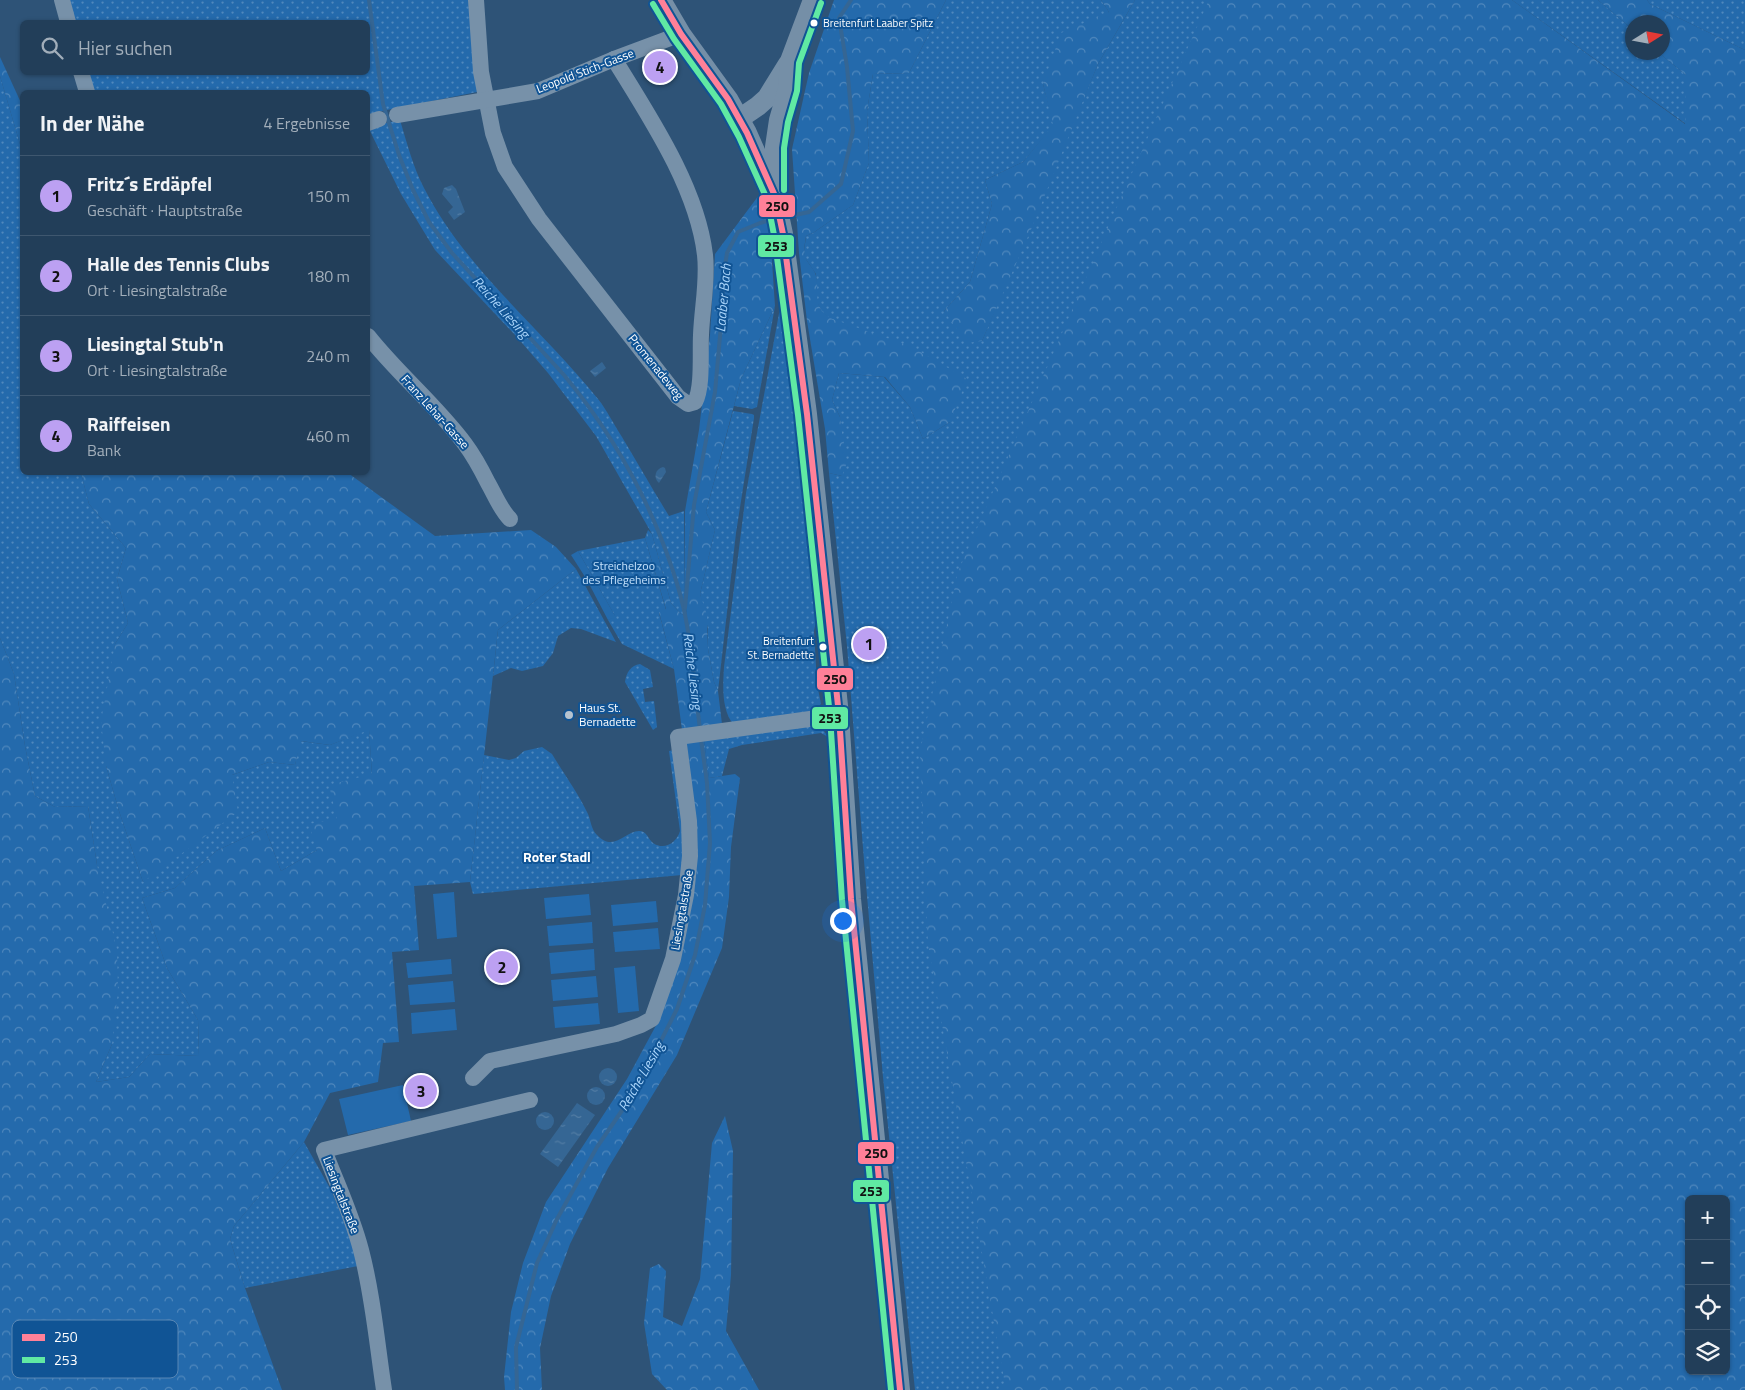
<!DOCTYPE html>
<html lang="de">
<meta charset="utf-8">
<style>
:root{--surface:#223e59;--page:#2a455f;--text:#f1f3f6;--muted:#a2aeba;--line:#3f576f;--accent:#bca0f2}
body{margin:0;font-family:"Titillium Web",sans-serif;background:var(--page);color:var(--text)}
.controls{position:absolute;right:15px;bottom:15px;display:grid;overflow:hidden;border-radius:8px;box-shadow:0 1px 4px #0004}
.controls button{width:45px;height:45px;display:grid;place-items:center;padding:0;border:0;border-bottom:1px solid var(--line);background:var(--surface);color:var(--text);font:25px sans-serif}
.compass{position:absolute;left:1625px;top:15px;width:45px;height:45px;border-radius:50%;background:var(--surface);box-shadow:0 1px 4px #0004;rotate:79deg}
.you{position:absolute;left:842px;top:920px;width:18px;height:18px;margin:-12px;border:4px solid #fff;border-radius:50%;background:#1a73e8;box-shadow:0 0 0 8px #1a73e833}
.badge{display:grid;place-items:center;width:32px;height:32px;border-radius:50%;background:var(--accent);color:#111;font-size:16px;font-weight:700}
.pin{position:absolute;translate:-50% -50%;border:2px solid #fff;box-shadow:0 1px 5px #0006}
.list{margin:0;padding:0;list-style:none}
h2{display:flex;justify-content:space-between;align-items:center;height:65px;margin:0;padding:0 20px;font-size:21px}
h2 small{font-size:16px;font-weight:400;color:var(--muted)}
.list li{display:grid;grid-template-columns:32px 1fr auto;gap:15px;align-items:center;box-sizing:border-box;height:80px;padding:0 20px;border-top:1px solid var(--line)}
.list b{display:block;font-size:19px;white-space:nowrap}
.list p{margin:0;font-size:16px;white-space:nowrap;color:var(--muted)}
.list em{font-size:16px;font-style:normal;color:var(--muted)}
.icon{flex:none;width:28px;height:28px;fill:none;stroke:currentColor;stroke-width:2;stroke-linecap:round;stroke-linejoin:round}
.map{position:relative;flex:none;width:1745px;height:1390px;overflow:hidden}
.search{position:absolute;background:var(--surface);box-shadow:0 1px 4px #0004;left:20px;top:20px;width:350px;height:55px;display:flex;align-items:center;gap:12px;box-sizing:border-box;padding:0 18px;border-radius:8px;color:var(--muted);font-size:19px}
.panel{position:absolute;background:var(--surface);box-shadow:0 1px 4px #0004;left:20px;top:90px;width:350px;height:385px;border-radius:8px}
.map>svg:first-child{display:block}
.grass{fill:url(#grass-dots)}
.forest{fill:url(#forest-crowns);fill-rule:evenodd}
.park{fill:#246aac}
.water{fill:url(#water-ripples)}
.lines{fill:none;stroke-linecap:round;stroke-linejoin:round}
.stream{stroke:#356694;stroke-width:4}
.minor{stroke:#7791a9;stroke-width:16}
.major{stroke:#758fa7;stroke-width:20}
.bus-1-casing{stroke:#105495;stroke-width:10}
.bus-2-casing{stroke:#105495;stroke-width:10}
.bus-1{stroke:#ff8098;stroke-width:6}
.bus-2{stroke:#60e9a3;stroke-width:6}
.bus-dot{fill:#fff;stroke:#105495;stroke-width:2}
.poi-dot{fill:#b6c3cf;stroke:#105495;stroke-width:2}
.labels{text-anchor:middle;stroke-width:4;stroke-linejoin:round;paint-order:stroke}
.bus-label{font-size:11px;fill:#fff;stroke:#105495;text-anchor:start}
.street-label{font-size:12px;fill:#fff;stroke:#105495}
.park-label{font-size:12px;fill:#c6e3fe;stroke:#105495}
.poi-label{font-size:12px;fill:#fff;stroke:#105495;text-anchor:start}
.water-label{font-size:14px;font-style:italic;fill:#aad5fb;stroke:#105495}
.neighbourhood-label{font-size:14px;font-weight:bold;fill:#fff;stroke:#105495}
.key{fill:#105495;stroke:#5887b5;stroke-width:1}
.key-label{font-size:14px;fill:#fff}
.line-badge{stroke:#105495;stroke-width:2}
.pale-badge-label{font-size:14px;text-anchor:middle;font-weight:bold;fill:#111}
</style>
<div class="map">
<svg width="1745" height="1390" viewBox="0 0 1745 1390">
<defs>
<pattern id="grass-dots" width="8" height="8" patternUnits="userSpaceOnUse" patternTransform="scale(1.25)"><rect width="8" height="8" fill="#246aac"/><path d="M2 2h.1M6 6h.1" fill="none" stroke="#5088bd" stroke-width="1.8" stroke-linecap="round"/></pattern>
<pattern id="forest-crowns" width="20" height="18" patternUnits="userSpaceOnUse" patternTransform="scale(1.25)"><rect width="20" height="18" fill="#246aac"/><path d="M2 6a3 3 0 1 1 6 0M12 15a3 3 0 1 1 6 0" fill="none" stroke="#5088bd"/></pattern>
<pattern id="water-ripples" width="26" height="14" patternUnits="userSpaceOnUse" patternTransform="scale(1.25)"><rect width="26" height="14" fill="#356694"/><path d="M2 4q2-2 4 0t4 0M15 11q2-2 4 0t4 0" fill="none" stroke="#537da4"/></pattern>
</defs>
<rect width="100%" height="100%" fill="#2e5377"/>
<g class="grass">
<polygon points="69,0 470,0 477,92 377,112 368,116 368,92 92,92 87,73 368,72 368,22 74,22"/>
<polygon points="946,0 1101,0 1109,12 1043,84 1054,125 1023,162 985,180 992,204 970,282 944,311 982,341 1098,64 1135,0 1210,0 1006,1390 915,1390 883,1077 865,873 847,646 829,473 842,476 840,417 832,400 839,373 884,377 910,407 923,439 950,422 822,312 817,302 816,274 805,258 804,252 806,236 813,233 853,205 869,163 867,111 873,74 909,73"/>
<polygon points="1512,0 1598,0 1632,29 1632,52 1659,53 1686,75 1686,124"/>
<polygon points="1647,0 1745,0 1745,50 1650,4"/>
<polygon points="0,76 22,151 22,472 81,473 89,504 126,548 117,579 128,623 115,644 106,766 119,811 143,882 232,775 269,762 295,765 300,741 330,745 369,729 372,774 337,819 317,850 281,871 265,828 216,851 175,888 142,898 167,968 198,1020 199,1056 150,1054 129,1077 96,1082 112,1044 97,865 88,806 55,807 35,796 25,746 14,674 0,638"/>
<path d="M400,120c7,23 13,47 24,68 42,82 117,140 174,211 9,11 16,26 24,38 16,27 31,53 47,79l15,-5 1,90 2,14 -6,-1 -10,-11 -19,-69 -56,-98 -48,-63 -32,-37 -81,-86 -34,-56 -33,-67z"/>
<path d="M777,242l43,360 -6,29 3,53 4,20 -10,9 -77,12c-13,-15 -11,-40 -10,-58l22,-174 34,-185 -5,-57z"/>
<polygon points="775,306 757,407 752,409 734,406 741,379"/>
<polygon points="733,411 752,414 754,415 754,418 736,533 718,691 714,682 708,649 708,629 700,594 715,530 706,512"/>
<polygon points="645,538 666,610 659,613 674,669 622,644 608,620 615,616 578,551"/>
<polygon points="576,569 616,642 581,629 571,628 558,636 553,653 543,666 522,671 511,668 493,676 498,630"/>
<path d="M640,664l10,6 3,17 -10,2 2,13 9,-1 3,26 -4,3 -28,-48c1,-9 6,-17 15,-18z"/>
<polygon points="817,724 822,728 828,737 821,733 742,745 729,749 722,776 709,778 704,740"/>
<path d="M542,747l10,7c12,20 26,39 36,60 3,7 3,15 9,21 17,18 28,-4 42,-4 8,0 9,8 14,12 12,8 24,-1 27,-12l-11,-80 5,-1 11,78 -3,47 -209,19 -3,-12 14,-127 25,5 7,-2 8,-7z"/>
<polygon points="304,1142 331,1190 347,1227 358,1266 245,1288 230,1239 234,1226"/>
</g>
<g class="forest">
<path d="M834,0h112l-37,73 -36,1 -6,37 2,52 -16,42 -40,28 -7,3c-1,7 -3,16 0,23 3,6 9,11 10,17 4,19 -5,28 14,42l82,29 55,32 -17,43 -27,17 -13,-32 -25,-30 -46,-4 -7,27 8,17 6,48 -4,11 -13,-3 -4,-44 -18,-108 -8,-68 -7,-104 17,-76z"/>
<polygon points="1101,0 1135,0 1098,64 1030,232 982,341 967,343 944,311 970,282 992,204 985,180 1023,162 1053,125 1043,84 1061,33 1109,12"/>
<path d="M1209,0h303l173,124 1,-49 -27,-22 3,-1v-30h-30v7l-34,-29h49l3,4 95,46v1340h-739l-78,-446 -8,-192 38,-180 162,-372zM1689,1199h37v172h-37z"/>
<polygon points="0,57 22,105 22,151 0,76"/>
<polygon points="762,191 771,231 771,247 775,306 741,379 706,512 715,530 700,594 707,615 708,649 714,682 718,691 722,724 682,730 674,669 659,612 666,609 645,538 648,530 652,534 671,603 681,614 687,615 685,601 685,511 699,430 710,335 715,254"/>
<polygon points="81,473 348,473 435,536 531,530 556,547 576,569 498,630 470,882 414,886 419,950 392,952 399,1042 383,1043 378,1082 330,1093 304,1142 234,1226 230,1239 245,1288 282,1390 0,1390 0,638 14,674 25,746 35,796 55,807 88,806 97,865 117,950 118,991 112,1044 96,1082 129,1077 150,1054 199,1056 198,1020 167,968 142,898 175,888 216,851 265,828 281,871 317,850 309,824 337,819 329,785 372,774 369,730 330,745 301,741 295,765 269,762 232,775 238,812 143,882 119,811 106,766 101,721 115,644 128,623 117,579 126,548 89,504"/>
<polygon points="704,740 709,778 735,774 740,778 731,847 729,897 722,948 677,1055 608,1168 570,1244 551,1296 540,1348 542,1390 505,1390 504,1377 511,1312 523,1263 546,1202 627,1079 659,1020 681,952 684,743"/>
<polygon points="725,1116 733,1151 731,1275 726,1331 759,1390 667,1390 652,1374 644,1323 650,1268 659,1264 666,1271 663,1317 682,1326 700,1279 712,1143"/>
</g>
<g class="park">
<polygon points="578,551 614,614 616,617 608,620 587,580 571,555"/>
<polygon points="454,892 457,937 437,939 433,894"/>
<polygon points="589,894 591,915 546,919 544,898"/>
<polygon points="656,901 658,922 613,926 611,905"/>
<polygon points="592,922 593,943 549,946 547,926"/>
<polygon points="658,928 660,949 615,952 613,932"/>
<polygon points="594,949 595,970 551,974 549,953"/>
<polygon points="451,959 452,974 408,978 406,963"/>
<polygon points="635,966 639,1011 618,1013 614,968"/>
<polygon points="596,976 598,997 553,1001 551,980"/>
<polygon points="453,981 455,1002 410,1005 408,985"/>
<polygon points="598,1003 600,1024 555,1028 553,1007"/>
<polygon points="455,1009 457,1030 412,1034 411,1013"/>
<polygon points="403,1085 411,1121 348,1135 339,1099"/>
</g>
<g class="water">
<polygon points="452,185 456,189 465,212 454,220 448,212 453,207 442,194 444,188"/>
<polygon points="602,362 606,368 595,377 590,371"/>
<path d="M663,467l2,1 1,4 -7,11c-6,-5 -4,-14 4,-16z"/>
<circle cx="608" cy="1077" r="9"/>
<circle cx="596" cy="1096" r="9"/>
<polygon points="577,1103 595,1115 558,1167 540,1154"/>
<circle cx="545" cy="1121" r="9"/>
</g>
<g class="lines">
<g class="stream">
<path d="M369,0l14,104 16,51 14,35 16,32 23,31 112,122c44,53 78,111 102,176 8,22 16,46 20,69 7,36 9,73 14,109"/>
<polyline points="786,217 809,212 841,184 853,131 847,67 839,18 851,0"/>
<polyline points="685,608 694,505 715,392 722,314 723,279 727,253 738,232 760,223 774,219"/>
<polyline points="517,1390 516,1347 537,1263 557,1219 597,1147 636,1090 677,1009 695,955 705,905 710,843 707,783 701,739"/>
</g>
<g class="minor">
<polyline points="62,0 68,22"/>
<path d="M476,0l5,72 12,61 12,34 34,52 139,178 10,7 7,-2c8,-15 5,-49 6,-67 1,-27 7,-54 4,-80 -8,-68 -56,-139 -91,-196"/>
<polyline points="81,72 87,92"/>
<polyline points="397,115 538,91 614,59 681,34"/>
<polyline points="368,123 379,119"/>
<path d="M368,336c30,38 68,69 97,108 9,12 16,25 23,39 7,12 12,26 22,36"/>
<polyline points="473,1078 490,1061 616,1034 641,1025 652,1019 673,959 686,895 690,856 689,821 678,737 839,715"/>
<path d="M384,1390c-7,-46 -11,-94 -23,-140 -9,-35 -24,-66 -37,-100l206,-50"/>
</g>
<g class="major">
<polyline points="661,0 681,34 728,99 747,133 775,196 783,234 807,414 839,715 851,899 900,1390"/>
<polyline points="739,119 758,106 767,98 788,64"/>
<polyline points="775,186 775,147 779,120 788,89 790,61 813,0"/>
</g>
<g class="bus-1-casing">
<polyline id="bus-1" points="661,0 681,34 728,99 747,133 775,196 783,234 807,414 839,715 851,899 900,1390"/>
</g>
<g class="bus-2-casing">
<g id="bus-2">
<polyline points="653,4 674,39 721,104 739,137 767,199 774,235 798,415 830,716 842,900 891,1390"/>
<polyline points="784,190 784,148 788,122 797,91 799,63 821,3"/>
</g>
</g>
<use href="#bus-1" class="bus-1"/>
<use href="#bus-2" class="bus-2"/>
</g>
<g class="bus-dot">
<circle cx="814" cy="23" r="4.5"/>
<circle cx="823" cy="647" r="4.5"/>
</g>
<circle class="poi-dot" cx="569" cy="715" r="5"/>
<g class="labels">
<g class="bus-label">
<text x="823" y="27">Breitenfurt Laaber Spitz</text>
<text x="814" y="645" text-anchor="end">Breitenfurt<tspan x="814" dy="14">St. Bernadette</tspan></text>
</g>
<g class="street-label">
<text transform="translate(585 71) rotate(-21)" y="4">Leopold Stich-Gasse</text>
<text transform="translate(656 367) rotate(51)" y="4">Promenadeweg</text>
<text transform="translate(435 412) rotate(48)" y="4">Franz Lehar-Gasse</text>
<text transform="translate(682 910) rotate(-80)" y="4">Liesingtalstraße</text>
<text transform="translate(341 1195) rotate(69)" y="4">Liesingtalstraße</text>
</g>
<g class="park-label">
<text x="624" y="570">Streichelzoo<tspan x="624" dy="14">des Pflegeheims</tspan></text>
</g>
<g class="poi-label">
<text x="579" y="712">Haus St.<tspan x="579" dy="14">Bernadette</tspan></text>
</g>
<g class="water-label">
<text transform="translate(723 298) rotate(-85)" y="5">Laaber Bach</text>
<text transform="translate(501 307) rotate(48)" y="5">Reiche Liesing</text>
<text transform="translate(693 671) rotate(83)" y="5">Reiche Liesing</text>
<text transform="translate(641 1076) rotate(-60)" y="5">Reiche Liesing</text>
</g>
<g class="neighbourhood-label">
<text x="557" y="862">Roter Stadl</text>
</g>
</g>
<rect x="12" y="1320" width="166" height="58" rx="8" class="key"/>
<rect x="22" y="1334" width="23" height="7" fill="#ff8098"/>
<rect x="22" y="1357" width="23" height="6" fill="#60e9a3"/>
<g class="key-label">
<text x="54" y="1342">250</text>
<text x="54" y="1365">253</text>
</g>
<g class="line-badge">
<rect x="758" y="194" width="38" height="24" rx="5" fill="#ff8098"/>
<rect x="757" y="234" width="38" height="24" rx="5" fill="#60e9a3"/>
<rect x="816" y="667" width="38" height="24" rx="5" fill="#ff8098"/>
<rect x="811" y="706" width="38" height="24" rx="5" fill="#60e9a3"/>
<rect x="857" y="1141" width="38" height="24" rx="5" fill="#ff8098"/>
<rect x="852" y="1179" width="38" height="24" rx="5" fill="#60e9a3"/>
</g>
<g class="pale-badge-label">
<text x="777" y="211">250</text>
<text x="776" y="251">253</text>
<text x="835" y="684">250</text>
<text x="830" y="723">253</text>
<text x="876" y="1158">250</text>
<text x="871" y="1196">253</text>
</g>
</svg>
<div class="controls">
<button>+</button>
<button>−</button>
<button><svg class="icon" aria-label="locate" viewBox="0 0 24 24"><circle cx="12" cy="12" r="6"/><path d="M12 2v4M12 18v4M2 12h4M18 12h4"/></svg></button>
<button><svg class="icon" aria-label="layers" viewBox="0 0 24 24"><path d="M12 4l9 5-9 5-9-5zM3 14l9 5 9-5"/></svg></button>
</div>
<svg class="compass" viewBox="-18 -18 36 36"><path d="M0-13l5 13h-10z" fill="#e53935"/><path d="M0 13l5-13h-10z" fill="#a2aeba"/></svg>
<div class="you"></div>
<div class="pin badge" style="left:869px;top:644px">1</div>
<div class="pin badge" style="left:502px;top:967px">2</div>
<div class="pin badge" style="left:421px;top:1091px">3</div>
<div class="pin badge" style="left:660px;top:67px">4</div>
<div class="search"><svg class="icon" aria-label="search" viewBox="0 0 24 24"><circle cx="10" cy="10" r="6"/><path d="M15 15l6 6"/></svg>Hier suchen</div>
<section class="panel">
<h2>In der Nähe<small>4 Ergebnisse</small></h2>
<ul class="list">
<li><span class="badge">1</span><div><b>Fritz´s Erdäpfel</b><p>Geschäft · Hauptstraße</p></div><em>150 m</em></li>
<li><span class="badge">2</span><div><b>Halle des Tennis Clubs</b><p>Ort · Liesingtalstraße</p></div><em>180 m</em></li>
<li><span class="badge">3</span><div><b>Liesingtal Stub'n</b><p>Ort · Liesingtalstraße</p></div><em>240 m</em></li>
<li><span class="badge">4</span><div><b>Raiffeisen</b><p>Bank</p></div><em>460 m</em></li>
</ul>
</section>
</div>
